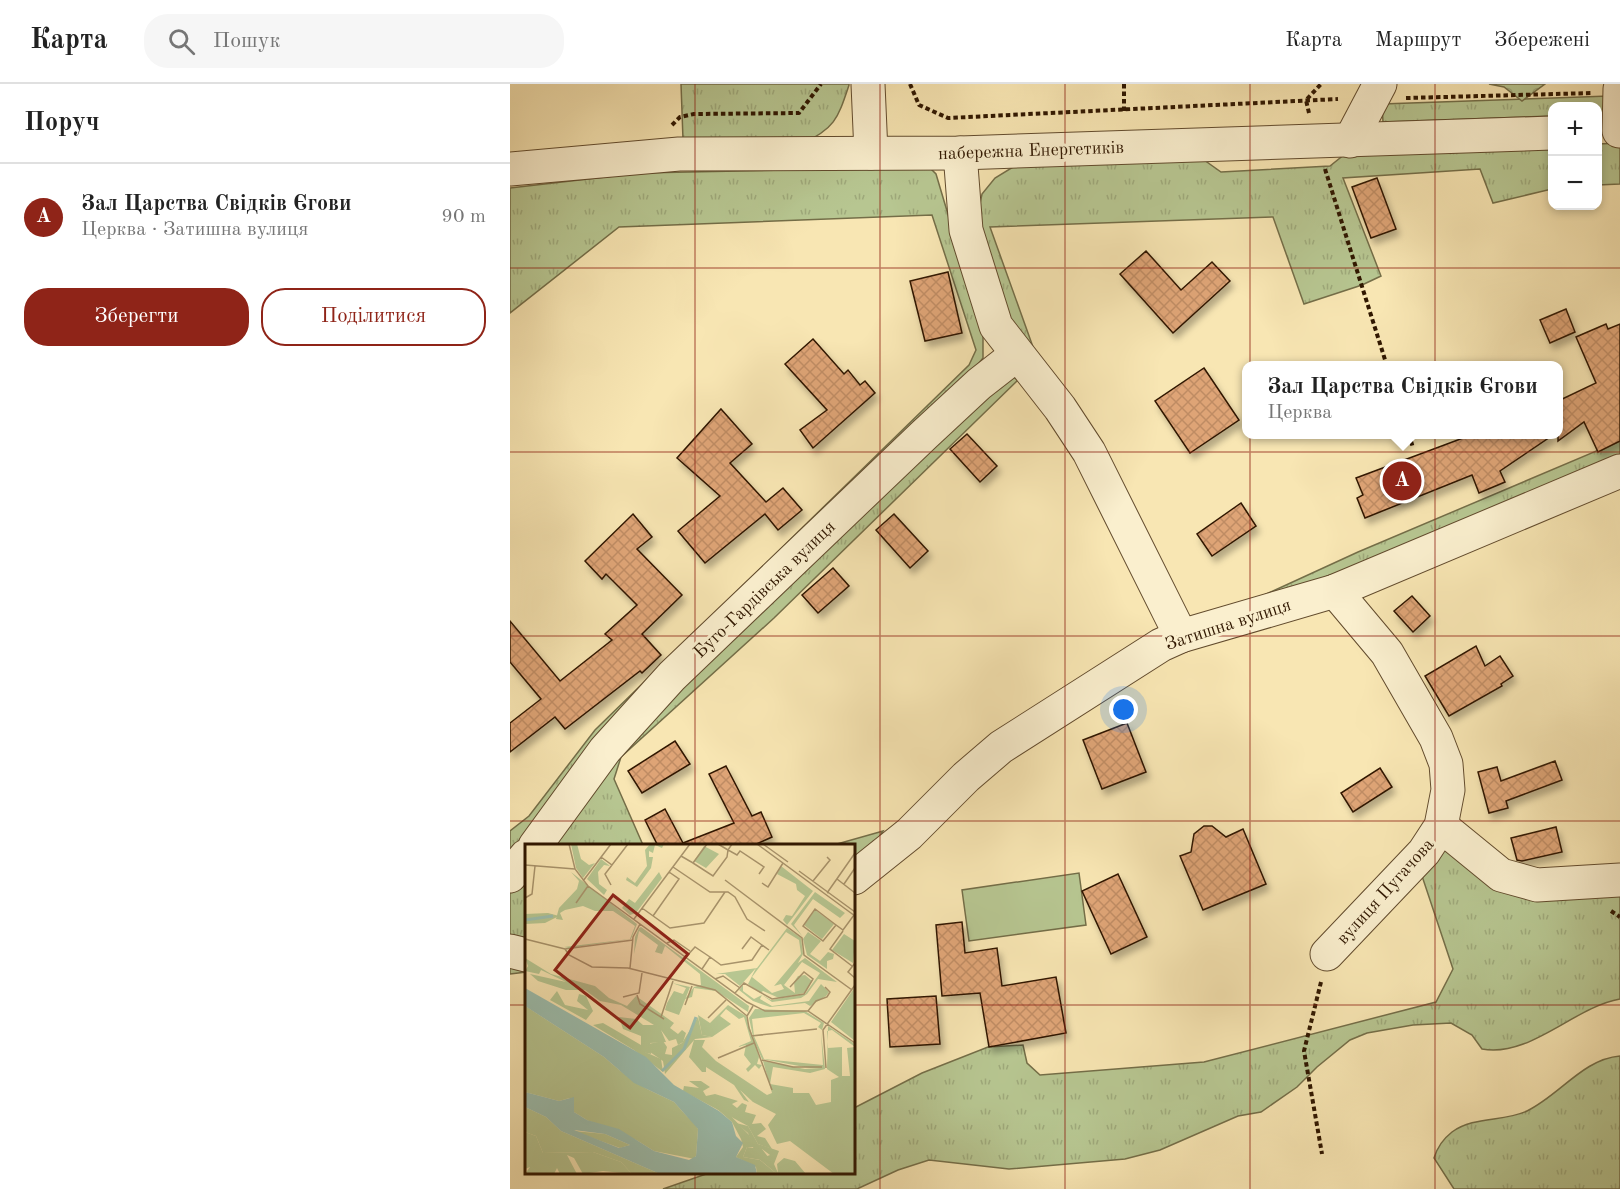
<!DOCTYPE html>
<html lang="uk">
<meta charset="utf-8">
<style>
:root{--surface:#fff;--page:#f6f6f6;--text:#222;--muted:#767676;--line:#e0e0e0;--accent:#8f2418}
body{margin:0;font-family:"Old Standard TT",serif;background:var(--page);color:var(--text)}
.controls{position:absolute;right:18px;top:18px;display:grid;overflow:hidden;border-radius:12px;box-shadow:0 3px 9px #0003}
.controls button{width:54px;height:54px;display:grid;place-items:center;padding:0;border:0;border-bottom:2px solid var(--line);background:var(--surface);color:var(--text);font:30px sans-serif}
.you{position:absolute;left:614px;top:626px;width:21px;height:21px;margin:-15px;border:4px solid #fff;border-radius:50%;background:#1a73e8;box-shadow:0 0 0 9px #1a73e833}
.badge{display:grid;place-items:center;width:39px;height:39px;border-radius:50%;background:var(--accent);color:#fff;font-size:20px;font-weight:700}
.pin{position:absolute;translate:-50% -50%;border:3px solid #fff;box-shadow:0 2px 6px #0006}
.popup{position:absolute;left:732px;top:277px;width:321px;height:78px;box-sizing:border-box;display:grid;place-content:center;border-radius:12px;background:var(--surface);filter:drop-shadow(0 2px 4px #0005);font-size:20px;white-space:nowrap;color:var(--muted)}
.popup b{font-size:22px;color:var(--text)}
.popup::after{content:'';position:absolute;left:50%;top:100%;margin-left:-12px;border:12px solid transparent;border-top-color:var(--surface)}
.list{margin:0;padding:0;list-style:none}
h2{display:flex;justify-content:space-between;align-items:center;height:78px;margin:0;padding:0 24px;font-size:26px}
h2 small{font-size:20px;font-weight:400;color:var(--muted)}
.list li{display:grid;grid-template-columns:39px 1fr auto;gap:18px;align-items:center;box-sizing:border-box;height:108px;padding:0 24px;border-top:2px solid var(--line)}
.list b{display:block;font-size:22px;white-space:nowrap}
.list p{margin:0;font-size:20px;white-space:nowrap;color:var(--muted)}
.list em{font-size:20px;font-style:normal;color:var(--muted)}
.actions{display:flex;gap:12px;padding:18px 24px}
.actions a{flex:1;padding:14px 0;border:2px solid var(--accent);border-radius:24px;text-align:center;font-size:21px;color:var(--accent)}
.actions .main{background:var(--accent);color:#fff}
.icon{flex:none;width:33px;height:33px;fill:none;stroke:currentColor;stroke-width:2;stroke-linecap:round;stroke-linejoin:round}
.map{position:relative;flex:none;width:1110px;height:1105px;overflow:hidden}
header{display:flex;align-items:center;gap:36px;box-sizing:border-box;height:84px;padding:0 30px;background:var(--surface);border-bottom:2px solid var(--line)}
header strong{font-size:28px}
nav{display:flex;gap:33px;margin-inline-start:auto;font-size:21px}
.search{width:420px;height:54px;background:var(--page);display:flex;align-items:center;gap:15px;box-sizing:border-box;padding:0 21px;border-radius:24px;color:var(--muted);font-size:22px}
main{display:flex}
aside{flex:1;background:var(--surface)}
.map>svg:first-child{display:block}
.grass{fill:url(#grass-tufts);stroke:#746e48;stroke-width:1.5}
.forest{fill:url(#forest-crowns);stroke:#746e48;stroke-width:1.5}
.garden{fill:#b7c691;stroke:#746e48;stroke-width:1.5}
.building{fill:url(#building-cross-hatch);stroke:#301700;stroke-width:1.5;filter:url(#shadow)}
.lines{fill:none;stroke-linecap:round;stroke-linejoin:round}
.minor-casing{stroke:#624b2d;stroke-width:35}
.path{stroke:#301700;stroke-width:4;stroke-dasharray:4.5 3;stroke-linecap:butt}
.minor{stroke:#faefce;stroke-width:33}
.grid{fill:none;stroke:#8f2418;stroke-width:1.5;stroke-opacity:0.55}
.labels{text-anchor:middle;stroke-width:6;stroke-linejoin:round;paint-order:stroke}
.street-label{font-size:18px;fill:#301700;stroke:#faefce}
.inset-river{fill:none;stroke:#9dbfaf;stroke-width:3}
.inset-road{fill:none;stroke:#a8936b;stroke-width:1.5}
.view{fill:#8f2418;fill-opacity:0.15;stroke:#8f2418;stroke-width:3}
.inset-edge{fill:none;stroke:#301700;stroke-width:3}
</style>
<header>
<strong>Карта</strong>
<div class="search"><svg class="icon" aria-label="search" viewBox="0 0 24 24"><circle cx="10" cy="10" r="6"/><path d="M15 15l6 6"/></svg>Пошук</div>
<nav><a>Карта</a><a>Маршрут</a><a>Збережені</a></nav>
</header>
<main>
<aside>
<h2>Поруч<small></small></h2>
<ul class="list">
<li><span class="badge">A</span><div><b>Зал Царства Свідків Єгови</b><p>Церква · Затишна вулиця</p></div><em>90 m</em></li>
</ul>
<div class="actions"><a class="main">Зберегти</a><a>Поділитися</a></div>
</aside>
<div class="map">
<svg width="1110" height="1105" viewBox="0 0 1110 1105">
<defs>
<pattern id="grass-tufts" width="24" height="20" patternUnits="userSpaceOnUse" patternTransform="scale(1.5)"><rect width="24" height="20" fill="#b7c691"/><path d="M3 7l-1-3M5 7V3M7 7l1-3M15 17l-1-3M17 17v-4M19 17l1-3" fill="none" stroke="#9ea97b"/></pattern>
<pattern id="forest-crowns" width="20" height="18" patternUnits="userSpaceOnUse" patternTransform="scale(1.5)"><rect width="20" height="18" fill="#b7c691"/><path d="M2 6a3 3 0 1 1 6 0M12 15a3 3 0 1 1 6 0" fill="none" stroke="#9ea97b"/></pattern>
<pattern id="building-cross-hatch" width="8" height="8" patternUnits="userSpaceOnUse" patternTransform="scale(1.5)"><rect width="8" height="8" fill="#dea476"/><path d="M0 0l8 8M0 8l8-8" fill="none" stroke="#bf8c64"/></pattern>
<filter id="shadow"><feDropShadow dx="3.5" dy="6" stdDeviation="3" flood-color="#0004"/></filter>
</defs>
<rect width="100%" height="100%" fill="#f8e6b3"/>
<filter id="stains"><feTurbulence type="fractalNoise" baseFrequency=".00333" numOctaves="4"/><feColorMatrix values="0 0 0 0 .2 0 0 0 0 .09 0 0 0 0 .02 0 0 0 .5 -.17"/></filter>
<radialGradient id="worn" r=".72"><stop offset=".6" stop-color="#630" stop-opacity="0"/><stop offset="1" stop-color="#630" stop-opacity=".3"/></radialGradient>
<g class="grass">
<path d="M171,0h168v1c-11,33 -14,44 -48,59l-118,-5z"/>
<polygon points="1099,12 1100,30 1088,31 1088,22 1042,22 1042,32 873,38 872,20"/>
<polygon points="1110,59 1110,100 1088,101 1088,60"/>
<polygon points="1042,62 1042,105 983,119 970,85 833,94 871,192 852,201 794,220 763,133 480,143 523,263 496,230 468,129 472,110 485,94 503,83 694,76 711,88 820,82 835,70"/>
<polygon points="419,83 426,90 473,248 473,274 457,294 0,775 0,747 19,732 85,646 459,281 466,266 422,131 109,143 0,229 0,104 130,89"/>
<polygon points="496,288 508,296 264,534 111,673 104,695 133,761 38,762 123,645"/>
<polygon points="1110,357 1110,377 927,457 739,518 848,468"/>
<polygon points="373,747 348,787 344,789 344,762 320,762"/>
<path d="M931,764l179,38v113c-46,8 -90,59 -138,50l-10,-14 -21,-12 -38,2 -46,8 -17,7 -33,27 -20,20 -36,25 -23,4 -78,34 -35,9 -116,10 -80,-9 -31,10 -41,19h-194l46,-16 145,-1v-64l68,-35 66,-26 35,-2 4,18 13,12 164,-13 232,-60 17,-33 -33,-99z"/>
<polygon points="16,789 16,888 0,890 0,806"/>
<path d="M1110,972v133h-166l-20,-31c3,-10 9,-19 18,-26 22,-16 51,-10 75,-21 33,-16 56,-52 93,-55z"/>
</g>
<polygon class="forest" points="979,0 1035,0 1012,17 994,3"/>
<polygon class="garden" points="569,789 576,841 459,857 452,806"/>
<g class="building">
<polygon points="867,94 886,145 861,154 842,103"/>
<polygon points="636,167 671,206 702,178 720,197 663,249 610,190"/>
<polygon points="438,188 452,249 415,257 400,197"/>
<polygon points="1056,225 1065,248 1040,259 1030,236"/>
<polygon points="1096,240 1098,245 1110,240 1110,357 1088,368 1074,338 1048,357 1048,317 1086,299 1066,253"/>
<polygon points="303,255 334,290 338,286 350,301 355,297 365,309 303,364 290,346 317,326 275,280"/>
<polygon points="694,284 729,336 680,369 645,317"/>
<polygon points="211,325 242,360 220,379 256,418 273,404 292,426 268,446 255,430 195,479 168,447 210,412 167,374"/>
<polygon points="457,350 487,382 470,398 440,365"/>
<polygon points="961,351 1043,351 990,387 995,398 969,409 962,391 855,434 847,414 853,411 846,394"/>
<polygon points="731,419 746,442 702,472 687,450"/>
<polygon points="123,430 142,453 127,465 172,511 132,550 151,571 132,589 130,587 55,645 45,633 0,668 0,639 31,615 0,578 0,537 50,597 102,556 95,550 127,521 96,490 92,495 75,477"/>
<polygon points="384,430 418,467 400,484 366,446"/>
<polygon points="323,484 339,502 308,529 292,511"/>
<polygon points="902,512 920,532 903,548 884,527"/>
<polygon points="966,562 975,582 990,572 1003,592 991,600 992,602 939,632 915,592"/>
<polygon points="617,639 636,688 592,705 573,656"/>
<polygon points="165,657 180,680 132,709 118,687"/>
<polygon points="1045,677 1052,696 996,717 998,724 979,729 968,688 987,683 991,697"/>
<polygon points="216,682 242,732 251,728 262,753 242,762 148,762 135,736 155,725 173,759 224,739 199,690"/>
<polygon points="870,684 882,703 843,728 831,709"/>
<polygon points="694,742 702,742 716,753 733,745 756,800 693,826 670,772 681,768 684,750"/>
<polygon points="1046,743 1052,768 1012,777 1007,776 1001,754"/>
<polygon points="608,790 637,853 601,870 572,807"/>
<polygon points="452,838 455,869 487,864 492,902 546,893 556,949 479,963 470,909 432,912 426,841"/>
<polygon points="426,912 430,960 380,963 377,915"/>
</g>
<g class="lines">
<g class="minor-casing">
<g id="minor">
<polyline points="358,0 361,69"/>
<polyline points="1109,47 1110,5"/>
<polyline points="840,57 870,0"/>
<polyline points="450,69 456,146 486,242 550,324 579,368 671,552"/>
<polyline points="0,85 169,70 450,69 1042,49"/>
<polyline points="931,742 991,791 1027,801 1110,796"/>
<polyline points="25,762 95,666 162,592 414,351 469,300 506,271"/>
<polyline points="0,792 16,772"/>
<polyline points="344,794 399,750 456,693 491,663 651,561 671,552 825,507 1110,387"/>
<polyline points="0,867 16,871"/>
<polyline points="817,870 914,768 931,742 938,706 936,680 926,654 877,569 825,507"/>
</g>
</g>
<g class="path">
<polyline points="400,0 409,21 438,34 828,15"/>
<polyline points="896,14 1083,9"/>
<polyline points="614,27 614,0"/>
<polyline points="799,29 796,16 811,0"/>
<polyline points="162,41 170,33 184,30 289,29 311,0"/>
<polyline points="815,85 877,282"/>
<polyline points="899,350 903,364"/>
<polyline points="1101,827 1110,833"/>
<polyline points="811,898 794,967 812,1070"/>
</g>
<use href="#minor" class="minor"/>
</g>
<path class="grid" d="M185,0v762M370,0v1105M555,0v1105M740,0v1105M925,0v1105M0,184h1110M0,368h1110M0,552h1110M0,737h1110M0,921h16M344,921h766M185,1088v17"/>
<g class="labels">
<g class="street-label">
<text transform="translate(521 66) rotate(-2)" y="6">набережна Енергетиків</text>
<text transform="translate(254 505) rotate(-44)" y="6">Буго-Гардівська вулиця</text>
<text transform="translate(718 540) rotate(-18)" y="6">Затишна вулиця</text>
<text transform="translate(875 807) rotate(-48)" y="6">вулиця Пугачова</text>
</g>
</g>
<g transform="translate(15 760)">
<rect width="330" height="330" fill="#f8e6b3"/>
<path d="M46,0h6l4,15 8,6 6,-2 -12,15 -7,-10zM125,0h14l-2,4 -7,-3 -2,8 -4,-2v6h4l-2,11 -14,19 -11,-7 1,-3 8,6 12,-17 -2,-16zM179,2l15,8 -13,14 -12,-7zM76,15l9,7 -6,-1 -6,7 1,12 8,6 -3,5 -17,-16zM256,22l32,25 -26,34 -4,-5 3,-5 6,1 13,-20 -8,-6 -1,-6 -19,-10zM46,28l66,52 -6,15 -62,9 -5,-1 66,-8 5,-13 -22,-15h-18l-12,-5 -18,4 -5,3 3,7 -7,-1 3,-11 18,-19 2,-8zM134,28l3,6 -26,35 -6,2 -8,-7 7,-9 6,4zM290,48l30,21 -5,5 -27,-19 -19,26 9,12 -12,-13zM290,66l19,14 -12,15 -18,-14zM116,83l108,79 -1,6 -32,-21 -22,-3 -2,9 -7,2 9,-12 7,-2 -1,-11 -35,-28 -3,8 -7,-2 3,-7 -19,-14 -5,23 1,-17 4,-9zM262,84l14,10 2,16 -5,9 7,-5 32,24 -19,-3 -11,15 -6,4 -29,4 -10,-7 -2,4 12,7 37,-5 12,-17 8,8 -3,4 -16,10 -5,-3 -35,4 -17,-6 -14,-11 4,-5v6l11,8 8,-4 9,5 34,-6 15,-21 -18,-11 -18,23 11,8 -1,-11 4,-6 7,-1 7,6 -8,12 -25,5 -16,-7 -3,2 -12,-9 8,-16 -16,18 -15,-12h-9l41,-6zM261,88l13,8 2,14 -27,32 7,-2 3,5 -12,4 -20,-16zM283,88l13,9 -11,13 10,7 8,-9 6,2 -1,5 -6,2v8l-20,-14 -4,-16zM319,90l11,7 -2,22 -21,-13zM0,114l26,16 44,12 14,12 18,8 9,-10 38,27 -4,5 8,6 4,-4 4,3 -3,9 -5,3 -2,-6 -7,2 -8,-11 5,12 -16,1 1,11 -17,-4 -41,-25 10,-2 38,22v-9l-18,-7 -4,-12 17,2 7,6h11l-33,-20 -21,-4 -15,-11h-19l-28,-9 -8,-7 36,8 -25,-12 -2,4 -14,-3 3,-5zM147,139l18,4 -11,28 -14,-5 2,-7 7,-12 9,3 3,-6zM330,143v54l-24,-19zM32,147l8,14 23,5 -11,-9 2,-7 7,2 7,15 -7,9 -36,-20zM203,161l18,11 13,41 -2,7 5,1 -3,4 -4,-4 -7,7 -2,-3 5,-5 -7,-9 2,-10 -9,2 14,-6 -7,-24 -5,2 -13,-10 -6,7 11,8 -19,13 -10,-2 -4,-20 12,8zM0,162l168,115 5,8 -2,27 -25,-2 -84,-34 -12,-21 -50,-7zM230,165l50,2 19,12 -2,7 -4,-3 3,-4 -17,-10 -52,6 2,17 10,23 59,6 -2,-32 4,36 -15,4 -37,-6 -3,17 23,4v5h16l7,12 15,-3v-22l8,-3 -12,-8 1,-43 27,18v130h-21l-44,-33 -13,3 -9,-19 8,-11 -23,-12 -13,-12 9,12 -5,-2 -10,-15 -28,-18v5h-4l-13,-15 5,-17h11l-3,7 14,14 51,34 5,-2 -9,-32 42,8 15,-1h-10l-48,-9 -8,-18 -5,-23zM307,186l23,17 -8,1 3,28h-8v-29l-14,1 -1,-17zM211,279l12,3 10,18 21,7 -5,13 4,9 -1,-9 7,-6 11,3 11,13h-29l-18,-15 11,-4 -8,-6 -8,1 -6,-17zM0,288l11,4 7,17 50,-1 28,10 11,12 -29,-3 -20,3 -9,-16 -7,-3 10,19h-17l-3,-6 -3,6h-29l5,-7 -5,2z" fill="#b7c691" fill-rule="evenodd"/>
<path d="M23,69l11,3 -14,7 -20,1v-10zM0,162l79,51 30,26 40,19 24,27 -9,-8 2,12 -8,-11 -3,9 -6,-6 -1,-14 -26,-14 -15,1 -5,-13 -18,-13 -15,2 -12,-22 -57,-28zM330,171l-2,19 -11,-7 1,-4 -7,-1 4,-6zM173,173l4,18 10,2 -17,2 -30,35 -2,-13 -13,-9 -2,-8 15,-3 4,6 -2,7 7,1v-7l10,-5zM0,200l19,21 36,25 13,-1 13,14 -7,5 -11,-9v6l59,34 6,-1 2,8 35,6 1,-13 4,-1v21l-41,-8 -35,-22 -32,-9 -13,-8 -1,-15 -14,4 -34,-9zM164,237h12l9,6 -7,4 3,5 9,-2 23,7 -6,3 5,4 5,-5 5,2 -2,7 11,3 -4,9 9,-1 5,6 -9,7 8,2 7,11 -14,-5 -10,-18 -65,-35 1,-5 15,2zM0,263l21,10 15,14 99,43h-28l-11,-12 -28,-10 -50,1 -7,-17 -11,-4zM49,287l31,3 25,11 -10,3zM222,303l15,2 10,13 -29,-5z" fill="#b7c691"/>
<path d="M111,204l25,11 2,13 -29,-22zM190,263l13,6 21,22 6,12h-8l-4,10 17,3 17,14h-20l-1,-7 -20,-10 7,-10 -2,-8 -9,-17z" fill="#b7c691"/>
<path d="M0,144l121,69 28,28 45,26 13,11 4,14 7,7 -7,14 19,8 2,9h-97l-99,-43 -15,-14 -21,-10v-15l34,9 15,-4v15l13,8 32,9 35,22 35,9 7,-4 2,-27 -24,-27 -40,-19 -30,-26 -79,-51zM49,286l31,4 25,11 -11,3z" fill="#9dbfaf" fill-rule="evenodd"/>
<path class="inset-river" d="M0,76l28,-4M137,227l22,-22 12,-32"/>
<path class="inset-road" d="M44,0l6,25 13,17 159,116 18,9h43l47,32M207,0l-4,6 9,5 3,-4 24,16 -5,7M232,0l98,72M238,0l25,18M156,12l12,7 14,-19M76,13l11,8 16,-21M168,19l20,13 14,-19 1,-7 -10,-6M0,21l50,4M148,23l37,25h18l7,5 12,22 18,12M274,27l56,41M312,35l18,14M200,36l77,58 2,17 48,35M58,37l28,-37M288,37l17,-21 -3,-3M237,39l6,4 15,-24M319,40l11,-16M86,41l-6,-11 7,-9M302,49l28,-40M0,54l7,-4 3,-28M51,59l12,-17M117,64l28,20 34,-5 21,-31M128,72l26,-37 -10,-7M109,75l56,-75M311,81l-21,-16 -12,17 20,15 13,-16 7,5 11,-15M318,87l-13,18 22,17M0,95l40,10 68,-9M142,99l7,-3 16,11M40,105l4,6 23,12 36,1 87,22 32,26M217,105l9,-12 11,8M161,113l9,-10 15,10M330,119l-7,9 7,6M105,124l3,-31 7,-13M177,125l8,-12 11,8 31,-5 10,-15 7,5M190,135l8,-3 17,12M210,149l9,-10 28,16 32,-5 9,-15 -9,-7 -14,15M112,151l3,9 24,15M98,153l16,-4 3,-20M160,161l7,-19M228,162l-6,10 2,12 23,62M283,167l8,-10 11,-4 3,-5 -5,-5M136,173l12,-36M183,174l18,-18M226,192l66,-7M193,214l36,-15M237,216l31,7h29M301,224l-3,-38 32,-45"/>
<path class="view" d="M88,51l75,59 -58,74 -75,-58z"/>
<rect width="330" height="330" class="inset-edge"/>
</g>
<rect width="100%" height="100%" filter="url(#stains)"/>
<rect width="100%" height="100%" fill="url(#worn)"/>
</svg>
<div class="controls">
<button>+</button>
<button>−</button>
</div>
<div class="you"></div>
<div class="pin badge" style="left:892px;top:397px">A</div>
<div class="popup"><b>Зал Царства Свідків Єгови</b>Церква</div>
</div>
</main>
